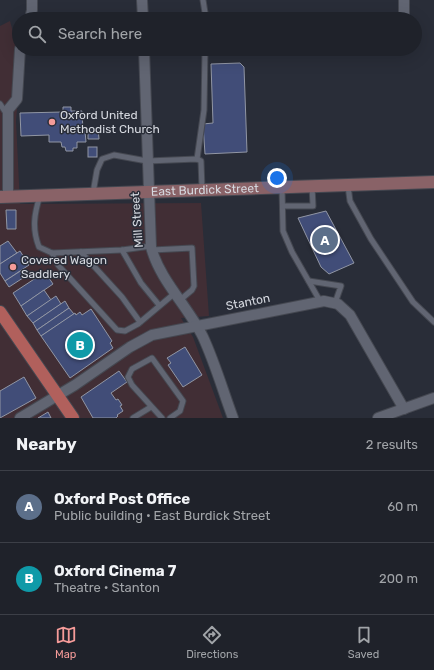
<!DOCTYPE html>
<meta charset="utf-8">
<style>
:root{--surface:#1f222a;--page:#2c2f36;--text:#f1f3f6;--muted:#a1a4a8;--line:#3c3f47;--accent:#f59b99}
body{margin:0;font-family:Rubik,sans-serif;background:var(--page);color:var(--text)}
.you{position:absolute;left:277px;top:178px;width:14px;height:14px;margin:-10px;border:3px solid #fff;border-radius:50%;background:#1a73e8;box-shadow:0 0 0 6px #1a73e833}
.badge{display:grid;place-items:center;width:26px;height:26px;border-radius:50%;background:var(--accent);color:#fff;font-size:13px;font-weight:700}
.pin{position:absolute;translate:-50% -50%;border:2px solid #fff;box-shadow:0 1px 4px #0006}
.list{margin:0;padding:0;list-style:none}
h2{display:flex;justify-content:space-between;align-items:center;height:52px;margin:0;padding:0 16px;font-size:17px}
h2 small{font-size:13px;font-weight:400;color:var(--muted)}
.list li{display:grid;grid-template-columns:26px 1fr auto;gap:12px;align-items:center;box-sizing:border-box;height:72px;padding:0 16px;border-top:1px solid var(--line)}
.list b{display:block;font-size:15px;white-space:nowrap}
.list p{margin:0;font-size:13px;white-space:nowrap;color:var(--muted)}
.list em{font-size:13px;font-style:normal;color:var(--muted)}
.icon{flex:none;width:22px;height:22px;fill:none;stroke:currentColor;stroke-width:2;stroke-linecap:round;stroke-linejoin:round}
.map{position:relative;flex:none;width:434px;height:418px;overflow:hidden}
.search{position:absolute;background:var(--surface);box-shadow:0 4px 16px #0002;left:12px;right:12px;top:12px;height:44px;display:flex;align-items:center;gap:10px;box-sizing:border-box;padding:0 14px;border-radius:22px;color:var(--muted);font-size:15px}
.sheet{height:196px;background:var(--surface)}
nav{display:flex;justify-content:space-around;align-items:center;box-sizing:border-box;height:56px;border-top:1px solid var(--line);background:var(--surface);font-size:11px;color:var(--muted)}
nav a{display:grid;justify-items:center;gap:2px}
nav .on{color:var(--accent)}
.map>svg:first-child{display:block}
.commercial{fill:#412e35}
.building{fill:#414d78;stroke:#9196a4}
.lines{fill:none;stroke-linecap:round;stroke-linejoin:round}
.lane-casing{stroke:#454851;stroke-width:7}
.street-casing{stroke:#454851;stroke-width:12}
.secondary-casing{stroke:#454851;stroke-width:14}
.primary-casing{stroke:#454851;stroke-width:14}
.lane{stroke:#616572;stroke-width:5}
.street{stroke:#616572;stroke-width:10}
.secondary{stroke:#896267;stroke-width:12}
.primary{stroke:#b1605c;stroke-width:12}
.poi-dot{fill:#f59b99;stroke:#292d38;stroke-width:1.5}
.labels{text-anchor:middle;stroke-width:3;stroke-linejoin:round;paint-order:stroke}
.poi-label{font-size:12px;fill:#d5d8df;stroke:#292d38;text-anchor:start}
.street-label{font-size:12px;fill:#d5d8df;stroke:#292d38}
</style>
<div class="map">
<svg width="434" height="418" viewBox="0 0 434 418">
<rect width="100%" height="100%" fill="#292d38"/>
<polygon class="commercial" points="10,21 21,61 16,121 20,204 201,203 209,316 181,318 193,337 223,418 0,418 0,26"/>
<g class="building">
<polygon points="240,63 244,67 247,152 205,154 203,124 213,123 211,64"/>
<polygon points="63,107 71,107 71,111 82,111 83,131 85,131 86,142 77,142 77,148 73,148 73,151 66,151 65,147 62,147 61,142 49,142 49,135 21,136 20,113 63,112"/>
<polygon points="98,128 99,139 88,139 88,129"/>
<rect x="88" y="147" width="9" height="10"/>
<polygon points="6,210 16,210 16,229 7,229"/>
<polygon points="326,211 354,263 329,274 321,267 298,218"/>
<polygon points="8,241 17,253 0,264 0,246"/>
<polygon points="20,251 29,265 5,281 0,273 0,264"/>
<polygon points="22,270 26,276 9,287 5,281"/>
<polygon points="45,272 53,284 21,306 13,293"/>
<polygon points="44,290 51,300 27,316 21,306"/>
<polygon points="56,296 61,304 33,323 27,316"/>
<polygon points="65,301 69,308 37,330 33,323"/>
<polygon points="69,308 74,314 41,336 37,330"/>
<polygon points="91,309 112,341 110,343 113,348 70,378 41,336 75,313 76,315 80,312 82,315"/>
<polygon points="185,347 202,375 183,387 168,365 171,363 167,358"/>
<polygon points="119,371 127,382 111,393 116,400 118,399 122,405 120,406 123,411 117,415 118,416 116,418 93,418 81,397"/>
<polygon points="24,377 36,398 0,418 0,391"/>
<polygon points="48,412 51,418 38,418"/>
</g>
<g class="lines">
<g class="lane-casing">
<g id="lane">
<polyline points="203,0 206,19"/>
<polyline points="0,104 6,113"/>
<polyline points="197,159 204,110 205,49"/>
<polyline points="348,186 350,201 371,239 413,302 434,322"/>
<polyline points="282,188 283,231 292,252 320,301"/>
<polyline points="93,193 97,170 102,159 114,155 147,161 197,159 201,161 202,189"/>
<path d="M40,196c-6,18 -8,33 -1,51l13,6"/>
<polyline points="283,206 313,206 312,186"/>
<polyline points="151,246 122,250 52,253 58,265 117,330 125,331 138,324 175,293"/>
<polyline points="122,250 141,283 159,305"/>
<polyline points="152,250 192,248 194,286 192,290 180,300"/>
<polyline points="81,252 122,297 140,322"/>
<polyline points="309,281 341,286 335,303"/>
<polyline points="133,418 151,407"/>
<polyline points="162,418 132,385 128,377 132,369 152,358 183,401 180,411 170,418"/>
</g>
</g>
<g class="street-casing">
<g id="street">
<polyline points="142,0 143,19"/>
<polyline points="30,19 32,10 32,0"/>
<polyline points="404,19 404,0"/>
<path d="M144,49l7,198c9,34 37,59 52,90 12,26 20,54 30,81"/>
<polyline points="8,197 8,110 17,99 20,49"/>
<polyline points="20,418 75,385 130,347 152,335 324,301 338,304 350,315 404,409"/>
<polyline points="378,418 434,398"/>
</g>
</g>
<g class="secondary-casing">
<g id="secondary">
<path id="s1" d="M0,197l434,-15"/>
</g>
</g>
<g class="primary-casing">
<polyline id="primary" points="0,312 73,418"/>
</g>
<use href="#lane" class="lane"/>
<use href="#street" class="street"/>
<use href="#secondary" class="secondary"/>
<use href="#primary" class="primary"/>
</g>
<g class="poi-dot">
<circle cx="52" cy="122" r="4"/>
<circle cx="13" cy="267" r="4"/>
</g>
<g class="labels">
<g class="poi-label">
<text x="60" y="119">Oxford United<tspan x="60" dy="14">Methodist Church</tspan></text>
<text x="21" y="264">Covered Wagon<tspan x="21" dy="14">Saddlery</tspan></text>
</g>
<g class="street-label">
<text dy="4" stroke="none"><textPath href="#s1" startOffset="205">East Burdick Street</textPath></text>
<text transform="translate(137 220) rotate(-94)" y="4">Mill Street</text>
<text transform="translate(248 302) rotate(-11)" y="4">Stanton</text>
</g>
</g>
</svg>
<div class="you"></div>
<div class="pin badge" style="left:325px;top:240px;background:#5c6f8a">A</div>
<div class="pin badge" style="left:80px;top:345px;background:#0f9aa8">B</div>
<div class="search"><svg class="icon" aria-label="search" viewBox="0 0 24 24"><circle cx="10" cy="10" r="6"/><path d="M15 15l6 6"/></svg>Search here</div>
</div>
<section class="sheet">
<h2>Nearby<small>2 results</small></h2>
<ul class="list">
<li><span class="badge" style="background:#5c6f8a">A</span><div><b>Oxford Post Office</b><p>Public building · East Burdick Street</p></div><em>60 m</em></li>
<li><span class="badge" style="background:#0f9aa8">B</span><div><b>Oxford Cinema 7</b><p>Theatre · Stanton</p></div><em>200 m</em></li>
</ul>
</section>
<nav>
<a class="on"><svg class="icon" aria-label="map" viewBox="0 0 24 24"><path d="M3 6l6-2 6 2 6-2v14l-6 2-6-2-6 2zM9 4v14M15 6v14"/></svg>Map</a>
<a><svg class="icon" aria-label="directions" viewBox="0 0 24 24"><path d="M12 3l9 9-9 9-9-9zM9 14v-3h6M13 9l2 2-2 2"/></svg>Directions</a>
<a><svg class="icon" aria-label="saved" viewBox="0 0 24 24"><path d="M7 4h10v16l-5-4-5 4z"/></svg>Saved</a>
</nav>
